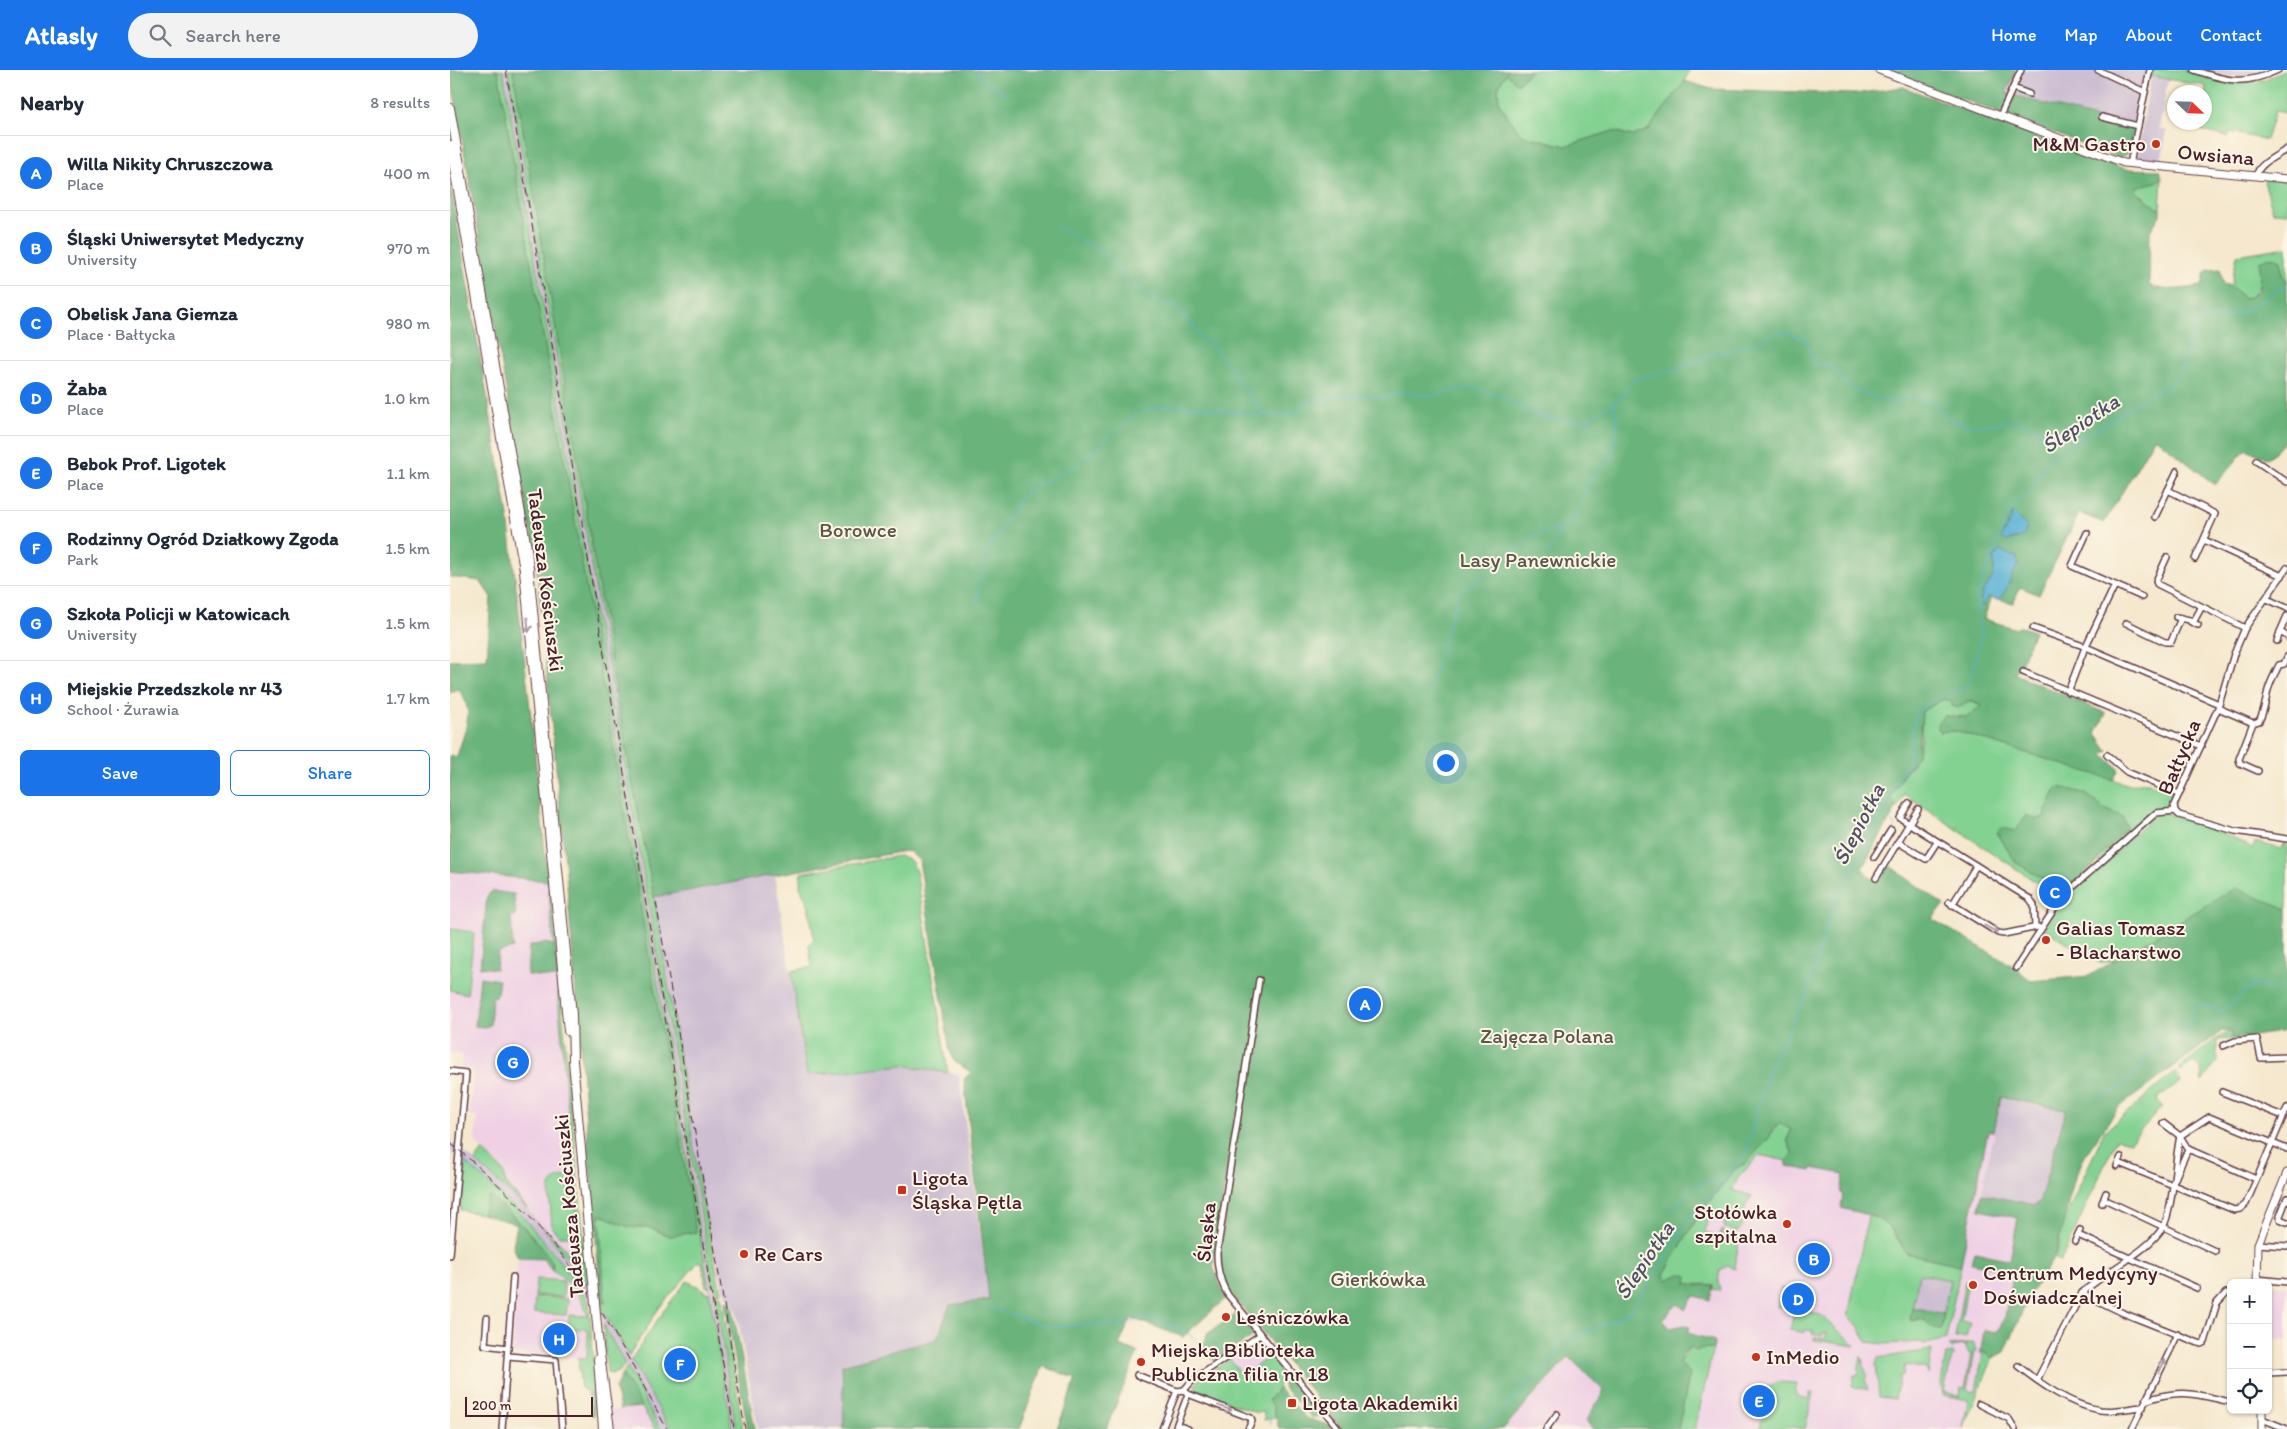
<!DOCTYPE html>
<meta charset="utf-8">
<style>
:root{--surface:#fff;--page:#f2f2f3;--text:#1f2937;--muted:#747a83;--line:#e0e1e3;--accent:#1a73e8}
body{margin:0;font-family:Itim,sans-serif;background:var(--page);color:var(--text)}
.controls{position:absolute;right:15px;bottom:15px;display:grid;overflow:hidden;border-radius:8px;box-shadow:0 1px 4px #0004}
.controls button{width:45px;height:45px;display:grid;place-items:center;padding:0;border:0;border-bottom:1px solid var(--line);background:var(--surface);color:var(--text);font:25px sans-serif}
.compass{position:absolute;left:1717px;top:15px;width:45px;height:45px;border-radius:50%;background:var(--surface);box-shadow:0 1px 4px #0004;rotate:113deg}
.scale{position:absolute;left:15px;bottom:12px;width:128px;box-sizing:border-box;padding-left:5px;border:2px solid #4a1f2b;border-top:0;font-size:14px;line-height:18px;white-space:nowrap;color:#4a1f2b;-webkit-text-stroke:4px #fcf5e5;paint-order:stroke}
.you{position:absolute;left:995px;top:692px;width:18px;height:18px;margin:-12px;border:4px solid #fff;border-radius:50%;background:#1a73e8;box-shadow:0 0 0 8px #1a73e833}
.badge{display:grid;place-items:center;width:32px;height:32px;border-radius:50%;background:var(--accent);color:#fff;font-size:16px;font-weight:700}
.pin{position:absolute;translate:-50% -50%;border:2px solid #fff;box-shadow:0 1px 5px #0006}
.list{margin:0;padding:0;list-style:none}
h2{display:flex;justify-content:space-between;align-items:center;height:65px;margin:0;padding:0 20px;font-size:21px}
h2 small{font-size:16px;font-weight:400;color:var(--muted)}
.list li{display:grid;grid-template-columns:32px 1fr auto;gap:15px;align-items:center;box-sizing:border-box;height:75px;padding:0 20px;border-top:1px solid var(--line)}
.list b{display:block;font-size:19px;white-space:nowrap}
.list p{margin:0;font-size:16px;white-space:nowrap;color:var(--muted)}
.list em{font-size:16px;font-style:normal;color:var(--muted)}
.actions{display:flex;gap:10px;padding:15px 20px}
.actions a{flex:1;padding:11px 0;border:1px solid var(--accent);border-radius:8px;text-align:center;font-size:18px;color:var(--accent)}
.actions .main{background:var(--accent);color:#fff}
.icon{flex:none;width:28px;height:28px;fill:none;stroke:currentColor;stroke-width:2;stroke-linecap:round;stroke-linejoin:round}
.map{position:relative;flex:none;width:1837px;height:1359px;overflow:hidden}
header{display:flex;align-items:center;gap:30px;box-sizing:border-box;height:70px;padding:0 25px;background:var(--accent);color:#fff}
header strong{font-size:24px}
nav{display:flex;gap:28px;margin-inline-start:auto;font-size:18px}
.search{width:350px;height:45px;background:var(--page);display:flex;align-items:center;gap:12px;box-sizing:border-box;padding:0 18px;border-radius:28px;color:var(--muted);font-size:19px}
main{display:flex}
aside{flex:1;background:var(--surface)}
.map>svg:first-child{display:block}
.built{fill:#efd0e5}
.industrial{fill:#cdbed2}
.green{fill:#83d292;stroke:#66785e;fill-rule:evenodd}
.forest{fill:#6ab47c;stroke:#5a6a54}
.water{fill:#58b1d6;stroke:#516880}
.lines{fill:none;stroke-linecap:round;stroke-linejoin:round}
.stream{stroke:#58b1d6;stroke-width:1}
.street-casing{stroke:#643d43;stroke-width:8}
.secondary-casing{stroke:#643d43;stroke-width:9}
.primary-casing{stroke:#643d43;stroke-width:10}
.street{stroke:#fff;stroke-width:5}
.secondary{stroke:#fff;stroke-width:7}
.primary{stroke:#fff;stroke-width:8}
.rail{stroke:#4a1f2b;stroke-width:1;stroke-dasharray:8 4;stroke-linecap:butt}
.primary-bridge-casing{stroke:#643d43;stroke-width:10;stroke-linecap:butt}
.primary-bridge{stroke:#fff;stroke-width:8}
.oneway{stroke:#ae9aa0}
.poi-dot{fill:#c8321e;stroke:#fcf5e5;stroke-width:2}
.labels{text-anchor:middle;stroke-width:4;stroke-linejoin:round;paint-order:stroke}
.poi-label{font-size:21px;fill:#4a1f2b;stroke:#fcf5e5;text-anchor:start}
.street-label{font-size:21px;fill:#4a1f2b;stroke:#fcf5e5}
.park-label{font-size:21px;fill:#5b554a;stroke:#fcf5e5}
.water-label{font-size:22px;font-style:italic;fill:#4f5267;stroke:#fcf5e5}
</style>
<header>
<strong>Atlasly</strong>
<div class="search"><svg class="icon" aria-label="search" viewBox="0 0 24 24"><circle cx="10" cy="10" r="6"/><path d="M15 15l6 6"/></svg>Search here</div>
<nav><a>Home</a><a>Map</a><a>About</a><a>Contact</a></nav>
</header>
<main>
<aside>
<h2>Nearby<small>8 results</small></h2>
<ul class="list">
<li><span class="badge">A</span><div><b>Willa Nikity Chruszczowa</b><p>Place</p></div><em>400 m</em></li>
<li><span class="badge">B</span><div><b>Śląski Uniwersytet Medyczny</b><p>University</p></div><em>970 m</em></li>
<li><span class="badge">C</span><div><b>Obelisk Jana Giemza</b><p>Place · Bałtycka</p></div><em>980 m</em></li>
<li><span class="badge">D</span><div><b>Żaba</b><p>Place</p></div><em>1.0 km</em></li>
<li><span class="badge">E</span><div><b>Bebok Prof. Ligotek</b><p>Place</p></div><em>1.1 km</em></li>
<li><span class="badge">F</span><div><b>Rodzinny Ogród Działkowy Zgoda</b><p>Park</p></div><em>1.5 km</em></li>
<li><span class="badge">G</span><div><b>Szkoła Policji w Katowicach</b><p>University</p></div><em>1.5 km</em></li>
<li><span class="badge">H</span><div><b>Miejskie Przedszkole nr 43</b><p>School · Żurawia</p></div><em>1.7 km</em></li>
</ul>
<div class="actions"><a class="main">Save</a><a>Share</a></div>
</aside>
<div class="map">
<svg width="1837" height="1359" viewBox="0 0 1837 1359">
<rect width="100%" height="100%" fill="#fcf5e5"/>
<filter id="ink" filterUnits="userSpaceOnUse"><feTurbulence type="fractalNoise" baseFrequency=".02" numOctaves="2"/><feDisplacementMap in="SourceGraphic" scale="10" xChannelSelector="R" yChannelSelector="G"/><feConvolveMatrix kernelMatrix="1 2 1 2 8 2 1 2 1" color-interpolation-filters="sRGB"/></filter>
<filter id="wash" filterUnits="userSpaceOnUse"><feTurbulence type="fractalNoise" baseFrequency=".0096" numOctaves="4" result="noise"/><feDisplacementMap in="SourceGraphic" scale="20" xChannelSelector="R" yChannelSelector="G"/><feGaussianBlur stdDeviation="1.12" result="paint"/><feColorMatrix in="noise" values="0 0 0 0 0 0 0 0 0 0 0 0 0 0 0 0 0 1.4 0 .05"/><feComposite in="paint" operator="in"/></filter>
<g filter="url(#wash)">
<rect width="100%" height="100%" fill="#f5e8ce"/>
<g class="built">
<polygon points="0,801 98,811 125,1109 130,1191 92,1156 55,1112 53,1101 25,1072 27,1047 19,1046 24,1000 11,998 12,985 0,983"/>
<polygon points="1550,1027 1590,1130 1585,1135 1564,1202 1555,1247 1547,1262 1535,1260 1531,1280 1543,1288 1513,1359 1245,1359 1265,1271 1220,1258 1212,1249 1228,1234 1235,1240 1247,1164 1288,1108 1309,1085 1343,1085 1397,1105 1427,1147 1511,1195 1538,1060 1544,1061"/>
<polygon points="68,1188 94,1189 102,1200 117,1211 135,1237 138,1247 137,1288 100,1286 100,1283 91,1282 91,1285 62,1283"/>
<polygon points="1818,1214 1837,1216 1837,1269 1818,1270"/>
<polygon points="807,1272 814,1275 822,1285 792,1307 780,1289"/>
<polygon points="1119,1287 1154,1321 1136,1351 1143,1359 1053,1359"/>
<polygon points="192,1337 205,1359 163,1359 161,1340"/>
</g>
<g class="industrial">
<polygon points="53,0 58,0 94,211 286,1359 282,1359"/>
<polygon points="1566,0 1697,0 1684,59 1556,23"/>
<polygon points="1756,0 1819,0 1805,5 1781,7"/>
<polygon points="1701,6 1718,9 1709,59 1717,61 1711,91 1687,89"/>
<polygon points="325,805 357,1005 453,995 509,1004 539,1230 500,1235 487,1268 392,1295 394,1359 308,1359 286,1239 273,1219 250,1118 204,827"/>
<polygon points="1550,1027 1616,1039 1590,1130 1585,1135 1532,1124 1541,1074 1545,1066 1544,1061"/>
<polygon points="0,1072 25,1091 77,1138 138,1216 139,1231 108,1189 69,1142 0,1078"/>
<polygon points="1469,1204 1501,1210 1494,1244 1462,1237"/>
<polygon points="152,1239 202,1326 220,1359 210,1359 153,1254"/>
</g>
<g class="green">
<polygon points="48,0 53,0 259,1218 256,1216 252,1193 249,1191 209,1238 179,1286 152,1239 151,1231 155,1233 149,1144 179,1157 198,1157 220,1166 246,1162"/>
<polygon points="58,0 63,0 65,11 169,640 204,827 250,1118 271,1223 268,1223 265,1216 263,1216"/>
<polygon points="1082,0 1239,0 1235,11 1198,60 1183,66 1163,61 1116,76 1071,65 1049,33 1048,18 1056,3 1067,14"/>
<polygon points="1703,0 1736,0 1780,14 1813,10 1837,0 1837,25 1834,32 1837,33 1837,43 1825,41 1816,70 1780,62 1778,67 1750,60 1751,53 1754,52 1756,16 1701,6"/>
<polygon points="1712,108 1710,140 1686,121 1686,117 1706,112"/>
<polygon points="1816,109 1837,111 1837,143 1823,142 1814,111"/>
<path d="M1837,177v35l-5,-7 -1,-15c-6,7 -14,13 -19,21 -7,8 -5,16 -18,17l-13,-12 6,-31z"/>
<path d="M1494,629c12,4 26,2 40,5l-18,13 -22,-1 -5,15h17l174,54c19,-6 28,1 45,9l-6,15 -14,2 -62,56 8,-12 25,-27 -3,-11 -19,-8 -18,-15 -26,-7 -4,2 -13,29 -8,1 -9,-4 -10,17 -15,-4 -4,4 18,30 49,29 -6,8 -4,-4 -2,2 -3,-2 2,-3 -147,-98 -7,13 -7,-8 13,-24 9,-10 9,-23 1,-31z"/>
<polygon points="1714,742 1783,768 1803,778 1805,772 1831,779 1834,773 1837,774 1837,839 1820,833 1665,890 1650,893 1594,859 1614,829 1706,744"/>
<path d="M449,786c13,2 15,8 18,20l31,197 -45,-8 -96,10 -16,-104 21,-4 -3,-21 5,-8 -6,-34 -8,-17 1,-14z"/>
<polygon points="98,811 100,811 138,1216 92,1156 125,1188 129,1191 131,1190"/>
<polygon points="0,859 23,862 24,864 17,924 0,920"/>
<polygon points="1781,960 1783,969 1767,970 1767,991 1752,1012 1751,998 1743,992 1731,1001 1730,997 1766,969"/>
<polygon points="1726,1001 1731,1012 1707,1029 1712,1037 1680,1072 1669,1069 1666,1070 1611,1191 1604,1188 1609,1174 1611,1157 1654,1062"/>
<path d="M1330,1053l11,7 -4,10 6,15 -6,6 -28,-6 -21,23 -6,12 20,6 -6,8 -6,26 -4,2 -12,-5 1,-3 -5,-3 1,-4 -3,-1 -2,3 -6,-2 -6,14 14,7 5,-9 3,7 6,-2 7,4 -4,31 -8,-3 -7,4 -2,12 2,8 -8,-1 1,-4c-9,-2 -17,1 -26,-2l1,-7 -7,-2 -15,6 -2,-6 36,-61 36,-45 10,-5z"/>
<polygon points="33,1080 53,1101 55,1112 77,1138 25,1091"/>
<path d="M15,1092l54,50 39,47 31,42 6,85 -1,7 -3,1 2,1 1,20 -2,1 -2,-20 -3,-2h4l-10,-6 -3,-30h9l1,-28 -19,-2v-13l19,1c-6,-18 -19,-37 -36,-46l1,-8c-18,-24 -38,-48 -64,-65l-7,17 -22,-4z"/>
<path d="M124,1106l5,77 -4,1 -2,-18h-14l-7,-8 -3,-39c4,-13 14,-12 25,-13z"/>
<path d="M1418,1146c19,3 29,21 38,37l55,12 -15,74 -23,6 -2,-3 -37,2 -17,-2 -8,-15 -11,-11zM1469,1204l31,6 -9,49 -13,-5 -4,-5 -13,2 -1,-1z"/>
<polygon points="86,1209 114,1211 113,1227 85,1225"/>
<polygon points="237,1211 255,1220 255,1223 259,1222 282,1359 220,1359 181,1290 210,1246 213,1245 212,1243"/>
<polygon points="1515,1211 1518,1212 1511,1251 1520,1253 1516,1267 1505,1268"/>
<polygon points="1331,1218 1346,1221 1349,1225 1343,1235 1327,1237"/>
<polygon points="264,1219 267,1227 271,1225 293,1359 286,1359"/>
<polygon points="85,1226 118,1229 116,1245 84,1243"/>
<polygon points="1361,1242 1371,1245 1406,1276 1364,1270 1364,1267 1375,1269 1376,1263 1373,1263 1372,1266 1362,1264 1363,1261 1355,1260 1354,1263 1340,1259 1344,1244"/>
<polygon points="153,1254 175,1294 169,1302 160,1304 157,1302"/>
<polygon points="1522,1273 1527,1281 1524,1281 1517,1319 1520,1322 1526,1321 1533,1283 1530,1283 1531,1280 1543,1288 1513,1358 1518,1330 1493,1325 1491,1313 1496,1284 1502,1283 1504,1286 1502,1286 1494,1322 1510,1326 1511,1318 1515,1319 1521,1284 1518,1283 1515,1275 1502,1277 1502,1280 1498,1276"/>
<polygon points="1239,1277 1263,1279 1245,1359 1228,1359 1240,1303 1230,1294"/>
<polygon points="1482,1280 1478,1305 1477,1299 1455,1295 1453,1306 1450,1306 1445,1329 1429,1327 1426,1294 1428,1288"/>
<polygon points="822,1285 830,1296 828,1318 818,1331 823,1336 826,1348 814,1350 814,1342 807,1343 744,1320 747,1311 780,1289 792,1306"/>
<polygon points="1411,1285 1417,1306 1415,1308 1418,1320 1402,1316 1404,1305 1408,1305"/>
<polygon points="177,1297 210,1359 205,1359 172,1304"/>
<polygon points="1329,1312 1347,1313 1345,1323 1347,1326 1359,1329 1360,1323 1363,1323 1355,1359 1337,1356 1336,1359 1310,1359 1318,1316"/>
</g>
<g class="forest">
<polygon points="0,0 48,0 246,1162 220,1166 198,1157 179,1157 149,1144 155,1234 151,1231 115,791 86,490"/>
<path d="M63,0h1019l-15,14 -11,-11 -8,15 1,15 22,32 45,11 47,-15 20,5 15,-6 37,-49 26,8 144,5 48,-7 202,75 21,7 34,1 2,8 -6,4 -20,5v4l24,19v5l-10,16 -1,54c15,8 36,3 53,1l3,-14 4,-2 11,-1 3,15 8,2 12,12c8,0 11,-3 16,-8l1,-29c7,-4 13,-5 21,-1l1,15 5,7v157l-19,20 -22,-10 -31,36 -60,-48 -51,86 -25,-10 -40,82 -19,-8 -7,16 -22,-6 -7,22 33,10 2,-3 15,5 -16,40 -2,-1 -1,4 91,39 -10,20 12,18 -6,3 17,15 -6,11 -157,-49 -17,1 -2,-9 7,-7 22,1 17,-12 -15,-4 -10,7 -6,-2v-4l-8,-3 -22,12 -4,44 -15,20 -13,23 7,9 -35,61 7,9 9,4 12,-15 54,39 -12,14 84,49 15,13 58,-5 146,-88 52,21v122l-54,8 -2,-9 -9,1 -104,77 -32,46 -11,23 -21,81 -24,36 -25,58 -12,6 -12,-8 3,-20 13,2 8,-15 9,-45 -42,-9 3,-11 35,8 8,-42 -39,-8 3,-16 53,11 5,-5 26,-90 -65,-13 -7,34h-6l-27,134 -55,-12 -11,-20 -18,-16 -36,-9 2,-15h-2l3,-19 -32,-6 -1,3 -24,-5v-5l6,-6 -6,-15 4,-10 -11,-7 -8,7 -2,7 -24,26 -10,5 -36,45 -36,61 2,6 15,-6 7,2 -1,7 8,2h18l-3,15 -16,-4 -9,14 -7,-6 -16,15 8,9 15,-3 5,2 -2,6 27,8 -2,8 -10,-1 -7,3 -7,-4 -6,7 -3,10 10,9 -12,56h-85l-7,-8 18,-30 -35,-34 -66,72h-161l-116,-142c-5,-13 -7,-25 -6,-39l20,-134 -5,-1 -22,153 12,33 -42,38 -52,-19 -12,27 19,7 -32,77h-49l19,-50 -33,-13 -24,63h-175l-2,-64 95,-26 13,-34 39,-5 -25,-221 7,-7 -16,-10 -5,-11 -31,-191 -9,-8 -5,-1 -251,46 -35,-187z"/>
<polygon points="1434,0 1566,0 1556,23 1684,59 1678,83 1671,88"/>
<path d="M0,114l58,332 23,201 17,164 -98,-10v-116l7,2c6,-24 20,-45 1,-68l-8,4v-33l37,-1 4,-62 -11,-16 -30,-4z"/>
<polygon points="1610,717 1636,724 1654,739 1673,747 1676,758 1651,785 1643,797 1614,821 1565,792 1547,762 1551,758 1566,761 1576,745 1585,749 1593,748 1606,719"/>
<polygon points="42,821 64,824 66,845 61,847 63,878 48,882 46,899 30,897 37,826"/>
<polygon points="94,873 104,875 107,908 77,905 79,876"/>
<polygon points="30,907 49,910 47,924 42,929 40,955 35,957 25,956"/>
<path d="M39,1126c26,20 45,41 64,66l-1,8 -8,-11 -26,-1 -5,-12 4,-22 -35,-10z"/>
<polygon points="279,1230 283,1241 305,1359 298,1359 275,1232"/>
<polygon points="1462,1237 1494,1244 1491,1259 1482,1258 1471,1248 1461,1251 1460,1250"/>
<polygon points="786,1244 805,1265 764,1291 753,1279 757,1264"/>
<polygon points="172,1304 192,1337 170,1339 165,1319"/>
<polygon points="840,1306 871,1345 869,1347 861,1347 834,1318 832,1313"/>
<polygon points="828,1318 856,1348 879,1355 882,1359 829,1359 823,1336 818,1331"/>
</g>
<g class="water">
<polygon points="1563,443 1577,457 1574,466 1557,471 1551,469"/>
<path d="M1550,480l12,6h5l1,10c-8,10 -11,28 -20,34l-9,-3 -3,2 -3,8c-9,-13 11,-24 11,-38 1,-4 -1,-7 0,-12z"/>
</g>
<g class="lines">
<g class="stream">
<polyline points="527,0 529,7 555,25"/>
<polyline points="606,156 657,185"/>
<polyline points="661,188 678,213 690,218 704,230 727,237 734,244 737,251 742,253 744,259 752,269 764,275 769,285 782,299 788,314 791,318 797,320 805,337 816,346"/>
<path d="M1525,356l26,-3 4,-3c15,1 28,10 43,12 12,2 21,-2 31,6"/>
<polyline points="670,357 691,341 718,336 752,337 804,346 836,345 846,342 861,329 915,325 931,328 956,322 965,325 984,325 1021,317 1056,328 1086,346 1108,350 1136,351 1173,326 1182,310 1234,297 1262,284 1277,282 1294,275 1302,275 1331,261 1356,270 1364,294 1381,296 1397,315 1421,327 1442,333 1454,329 1466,329 1484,332 1497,347 1517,356 1522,356"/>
<polyline points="1079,469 1087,464 1106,459"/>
<polyline points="1102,476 1106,468 1107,458 1112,458 1115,454 1125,449 1127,439 1132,433 1140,409 1152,401 1160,390 1168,358 1164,333"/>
<polyline points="1097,487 1101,479"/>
<polyline points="529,514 537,480 575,422 629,394 666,360"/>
<polyline points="527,533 528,516"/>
<polyline points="990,584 1008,524 1048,495 1075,473"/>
<polyline points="978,623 989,589"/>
<polyline points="1435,740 1446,758"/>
<polyline points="1800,914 1828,919"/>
<polyline points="1647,1027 1663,1022 1691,998 1696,987 1717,970 1732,964 1739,958 1741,944 1747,936 1753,935 1772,941 1804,915"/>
<polyline points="0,1081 4,1084"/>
<polyline points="12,1089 35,1109"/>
<path d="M1224,1138c18,-19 19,-29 48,-26"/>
<polyline points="542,1238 599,1257 656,1253 671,1256 695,1246 734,1260 747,1272"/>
<polyline points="818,1342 820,1353"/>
<path d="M1031,1359l55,-50 23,-28 -2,-8 60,-24 16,-10 61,-97 17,-16 34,-41 23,-84 37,-73 29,-95 38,-69 36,-73c5,-14 3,-29 7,-43 4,-14 37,-25 50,-31l5,-6 11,-45 -5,-36 34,-93 22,-16 14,-30 128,-81c13,-13 13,-45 26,-60 16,-4 32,-3 47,-10 15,-6 24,-20 40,-24"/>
</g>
</g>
</g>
<g filter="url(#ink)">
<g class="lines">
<g class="street-casing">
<g id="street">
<polyline points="1648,0 1695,22 1680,94"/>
<path d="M1744,0c33,11 51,16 84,0"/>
<polyline points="1563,18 1579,24"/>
<polyline points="1695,22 1700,0"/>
<polyline points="1550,46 1571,0"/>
<polyline points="1652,47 1688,56"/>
<path d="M1806,106c3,-13 21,-20 31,-27"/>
<polyline points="1806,391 1837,412"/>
<polyline points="1718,420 1727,401"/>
<polyline points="1705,447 1718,420 1765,444 1745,489"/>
<polyline points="1637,463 1622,496 1692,527"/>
<polyline points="1754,470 1832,506"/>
<polyline points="1717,487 1706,511 1707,514 1795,558"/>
<polyline points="1817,529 1837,538"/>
<polyline points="1837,546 1830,562 1837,566"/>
<polyline points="1726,547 1744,551 1751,538"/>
<polyline points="1741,552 1748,555"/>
<polyline points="1676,553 1715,572 1721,572 1731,548"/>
<polyline points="1583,558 1636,577 1769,634"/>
<polyline points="1827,571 1830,562"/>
<polyline points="1573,602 1751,676"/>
<polyline points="1618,622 1634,580 1665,515"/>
<polyline points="1768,638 1803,653"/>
<polyline points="1657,685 1677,702 1729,724"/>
<path d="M1808,701l-18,-8 -1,-4 14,-36 6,-2c5,-9 6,-17 8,-26 1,-10 8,-21 12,-30l5,-1 3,-7"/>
<polyline points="1459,733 1450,748 1580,829 1584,835 1585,857"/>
<polyline points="1725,741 1724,735 1768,638 1784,584 1795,558 1837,498"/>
<polyline points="1725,741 1729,745 1785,761 1837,769"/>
<polyline points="1448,772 1476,789 1487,772"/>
<polyline points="1424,787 1441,760"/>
<polyline points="1426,808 1468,739"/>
<polyline points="1499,832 1548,863 1554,864 1588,857"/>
<polyline points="1502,835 1526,796"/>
<polyline points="1566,898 1612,827 1706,743 1725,741"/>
<path d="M809,910l-42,273c0,15 3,29 11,42l111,134"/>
<polyline points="1773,976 1785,971 1807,969 1811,988 1837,987"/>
<polyline points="0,1001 16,1003 0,1185"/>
<polyline points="1772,1022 1833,1046"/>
<polyline points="1713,1053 1730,1066 1738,1079 1806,1109"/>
<polyline points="1730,1066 1759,1047 1837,1079"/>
<polyline points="1669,1093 1784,1140 1790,1139 1796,1134 1837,1038"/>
<polyline points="1667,1096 1671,1087"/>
<polyline points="1724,1111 1738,1079"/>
<polyline points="1837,1128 1830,1146 1830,1149 1837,1152"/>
<polyline points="1654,1129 1765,1181"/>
<polyline points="1652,1133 1656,1123"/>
<polyline points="1628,1165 1747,1218"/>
<polyline points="1625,1171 1630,1160"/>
<polyline points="1808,1174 1837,1176"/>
<polyline points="1807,1209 1837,1212"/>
<polyline points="1632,1223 1673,1243 1751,1274 1755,1272 1767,1233 1776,1223 1781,1223"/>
<polyline points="37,1248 35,1275 58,1278"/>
<polyline points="58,1286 106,1290 112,1359"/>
<path d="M1568,1296c23,18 52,39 82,44 14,2 29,-2 43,-3"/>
<polyline points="1818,1303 1837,1302"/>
<polyline points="687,1305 727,1321 734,1320 743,1310 810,1265"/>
<path d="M1587,1310l45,-87c21,-20 67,-42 81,-66 10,-17 12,-69 17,-91"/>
<polyline points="734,1320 738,1324 801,1348 802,1351 798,1359"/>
<path d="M1698,1330c33,-12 50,-5 83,2"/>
<polyline points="1529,1334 1559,1349 1565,1359"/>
<polyline points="1812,1349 1837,1359"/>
<polyline points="727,1355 738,1359"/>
<polyline points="52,1359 63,1207"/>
<polyline points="712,1359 727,1321"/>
<polyline points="725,1359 738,1324"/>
<polyline points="1096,1359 1107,1344"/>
<polyline points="1682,1359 1728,1264"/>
</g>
</g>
<g class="secondary-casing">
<g id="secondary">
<polyline points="1429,0 1674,93 1837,109"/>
<polyline points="1807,1213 1808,1174 1837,1103"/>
<polyline points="1812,1359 1812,1340"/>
</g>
</g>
<g class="primary-casing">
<g id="primary">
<polyline points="0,38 77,478 122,945 123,991 143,1211"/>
<polyline points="0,75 74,500 118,961"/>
<polyline points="149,1277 160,1359"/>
<polyline points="148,1289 153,1359"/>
</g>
</g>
<use href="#street" class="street"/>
<use href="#secondary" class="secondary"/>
<use href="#primary" class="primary"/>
<g class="rail">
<polyline points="56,0 284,1359"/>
<polyline points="206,832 295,1359"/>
<path d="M0,1073c53,42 100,91 137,147 30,44 54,92 80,139"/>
</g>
<g class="primary-bridge-casing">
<polyline id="primary-bridge" points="143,1211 149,1277"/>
</g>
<use href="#primary-bridge" class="primary-bridge"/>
</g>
<defs><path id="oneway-shaft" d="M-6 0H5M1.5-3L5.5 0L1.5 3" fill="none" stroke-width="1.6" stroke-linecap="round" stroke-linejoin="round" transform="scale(1.25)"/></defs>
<g class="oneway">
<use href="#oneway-shaft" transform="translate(78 555) rotate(85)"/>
<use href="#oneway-shaft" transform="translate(1541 859) rotate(29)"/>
<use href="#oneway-shaft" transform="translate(1712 1296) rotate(-65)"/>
<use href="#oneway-shaft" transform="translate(775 1338) rotate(20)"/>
</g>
</g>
<g class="poi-dot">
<circle cx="1706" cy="74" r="5"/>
<circle cx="1596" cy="870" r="5"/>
<rect x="447" y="1115" width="10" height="10" rx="2.5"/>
<circle cx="1337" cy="1154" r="5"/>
<circle cx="294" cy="1184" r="5"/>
<circle cx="1523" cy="1215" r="5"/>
<circle cx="776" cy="1247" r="5"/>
<circle cx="1306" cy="1287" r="5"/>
<circle cx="691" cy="1292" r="5"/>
<rect x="837" y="1328" width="10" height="10" rx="2.5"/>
</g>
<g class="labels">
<g class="poi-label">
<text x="1696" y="81" text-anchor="end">M&amp;M Gastro</text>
<text x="1606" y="865">Galias Tomasz<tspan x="1606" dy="24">- Blacharstwo</tspan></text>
<text x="462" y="1115">Ligota<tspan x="462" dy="24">Śląska Pętla</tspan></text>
<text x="1327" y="1149" text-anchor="end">Stołówka<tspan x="1327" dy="24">szpitalna</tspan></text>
<text x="304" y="1191">Re Cars</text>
<text x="1533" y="1210">Centrum Medycyny<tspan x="1533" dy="24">Doświadczalnej</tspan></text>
<text x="786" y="1254">Leśniczówka</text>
<text x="701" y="1287">Miejska Biblioteka<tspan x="701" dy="24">Publiczna filia nr 18</tspan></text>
<text x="1316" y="1294">InMedio</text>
<text x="852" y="1340">Ligota Akademiki</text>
</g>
<g class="street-label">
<text transform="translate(1766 85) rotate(5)" y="7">Owsiana</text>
<text transform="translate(96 510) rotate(83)" y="7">Tadeusza Kościuszki</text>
<text transform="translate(1729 687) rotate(-67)" y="7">Bałtycka</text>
<text transform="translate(119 1136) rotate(-95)" y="7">Tadeusza Kościuszki</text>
<text transform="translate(756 1162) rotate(-85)" y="7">Śląska</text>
</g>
<g class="park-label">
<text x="408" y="467">Borowce</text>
<text x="1088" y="497">Lasy Panewnickie</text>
<text x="1097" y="973">Zajęcza Polana</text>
<text x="928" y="1216">Gierkówka</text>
</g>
<g class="water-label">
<text transform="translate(1630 353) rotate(-34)" y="8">Ślepiotka</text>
<text transform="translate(1408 754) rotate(-63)" y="8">Ślepiotka</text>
<text transform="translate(1194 1190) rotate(-56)" y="8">Ślepiotka</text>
</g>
</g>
</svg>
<div class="controls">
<button>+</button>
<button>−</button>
<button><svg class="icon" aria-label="locate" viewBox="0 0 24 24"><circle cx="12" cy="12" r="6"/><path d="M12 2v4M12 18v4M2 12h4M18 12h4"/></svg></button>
</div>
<svg class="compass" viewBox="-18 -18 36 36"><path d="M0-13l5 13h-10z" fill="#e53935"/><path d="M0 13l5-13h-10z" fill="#747a83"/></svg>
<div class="scale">200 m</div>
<div class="you"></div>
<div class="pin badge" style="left:915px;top:934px">A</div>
<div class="pin badge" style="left:1364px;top:1189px">B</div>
<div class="pin badge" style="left:1605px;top:822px">C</div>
<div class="pin badge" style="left:1348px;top:1229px">D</div>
<div class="pin badge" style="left:1309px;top:1331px">E</div>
<div class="pin badge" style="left:230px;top:1294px">F</div>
<div class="pin badge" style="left:63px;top:992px">G</div>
<div class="pin badge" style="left:109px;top:1269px">H</div>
</div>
</main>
